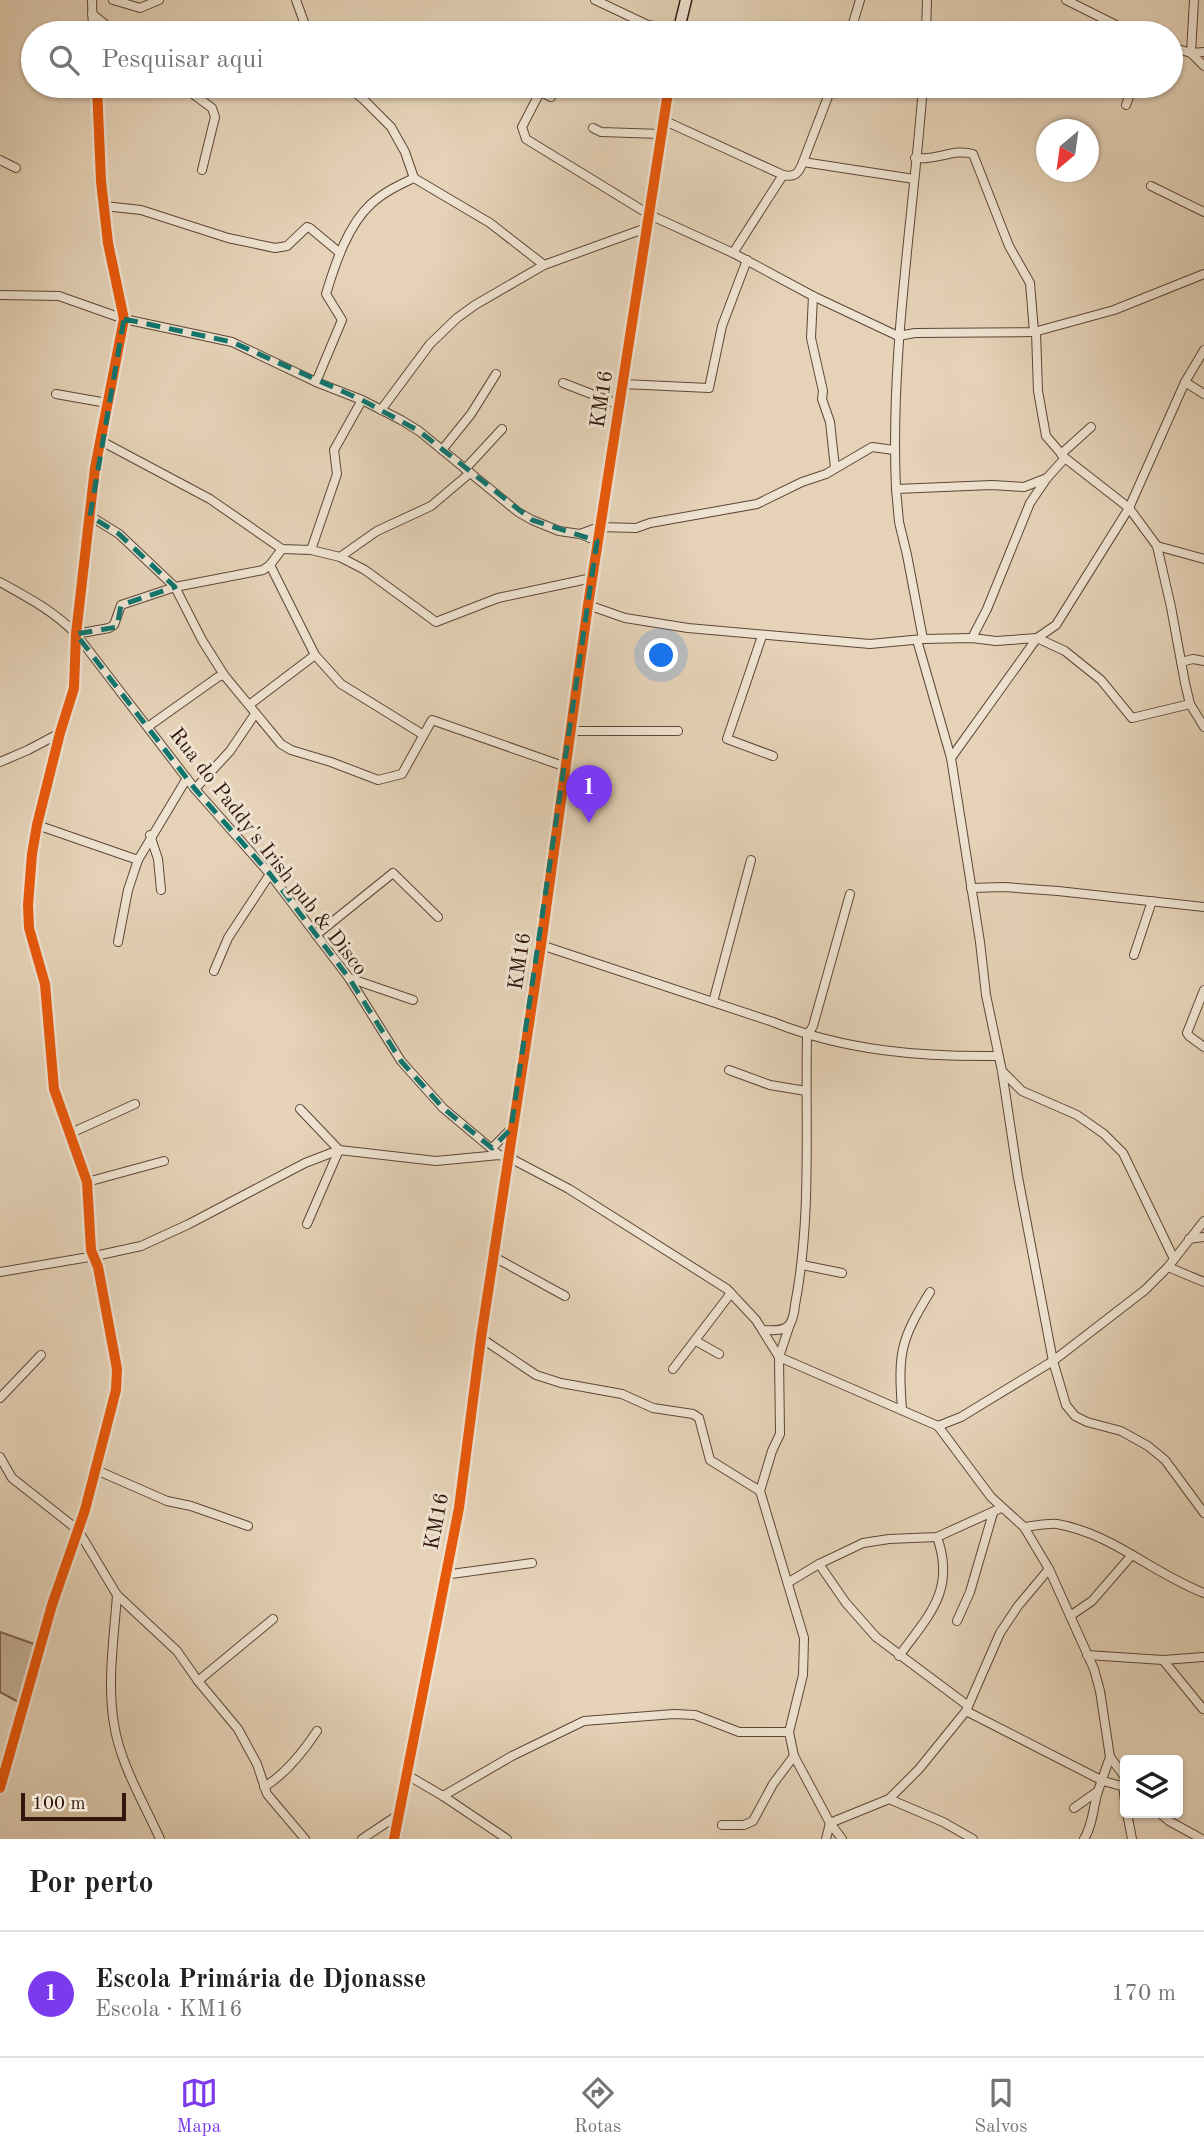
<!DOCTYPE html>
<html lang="pt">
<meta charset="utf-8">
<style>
:root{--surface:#fff;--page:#f2f2f2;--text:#202124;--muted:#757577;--line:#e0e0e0;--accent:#7c3aed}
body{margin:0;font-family:"Old Standard TT",serif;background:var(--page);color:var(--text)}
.controls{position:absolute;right:21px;bottom:21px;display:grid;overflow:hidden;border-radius:7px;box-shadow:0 2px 5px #0004}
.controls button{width:63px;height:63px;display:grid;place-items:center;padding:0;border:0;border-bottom:2px solid var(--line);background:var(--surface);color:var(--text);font:35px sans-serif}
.compass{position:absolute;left:1036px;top:119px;width:63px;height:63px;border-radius:50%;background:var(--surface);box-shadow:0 2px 5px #0004;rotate:209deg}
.scale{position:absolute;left:21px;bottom:18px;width:105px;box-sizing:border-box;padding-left:7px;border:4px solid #31170c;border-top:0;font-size:19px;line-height:24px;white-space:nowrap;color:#31170c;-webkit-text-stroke:5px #eee2d0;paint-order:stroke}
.you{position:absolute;left:662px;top:656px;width:24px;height:24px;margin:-18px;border:5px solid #fff;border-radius:50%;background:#1a73e8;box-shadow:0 0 0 10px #1a73e833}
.badge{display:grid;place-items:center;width:46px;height:46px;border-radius:50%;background:var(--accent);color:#fff;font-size:23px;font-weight:700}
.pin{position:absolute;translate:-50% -58px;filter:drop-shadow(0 2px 4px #0008)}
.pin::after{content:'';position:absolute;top:37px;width:24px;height:21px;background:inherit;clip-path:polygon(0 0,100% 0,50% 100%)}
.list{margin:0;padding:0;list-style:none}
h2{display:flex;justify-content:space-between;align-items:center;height:91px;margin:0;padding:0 28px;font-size:30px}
h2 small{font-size:23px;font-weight:400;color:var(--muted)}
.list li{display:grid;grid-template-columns:46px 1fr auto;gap:21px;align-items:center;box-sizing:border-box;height:126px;padding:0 28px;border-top:2px solid var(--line)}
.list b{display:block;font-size:26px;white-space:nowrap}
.list p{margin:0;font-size:23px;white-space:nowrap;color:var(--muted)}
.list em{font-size:23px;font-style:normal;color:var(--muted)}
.icon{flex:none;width:38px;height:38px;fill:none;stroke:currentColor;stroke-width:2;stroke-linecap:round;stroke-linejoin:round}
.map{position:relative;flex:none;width:1204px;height:1839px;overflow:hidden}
.search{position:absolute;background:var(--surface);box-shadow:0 2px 5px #0004;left:21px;right:21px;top:21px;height:77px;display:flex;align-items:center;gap:18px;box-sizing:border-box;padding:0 24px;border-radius:38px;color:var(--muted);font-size:26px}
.sheet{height:217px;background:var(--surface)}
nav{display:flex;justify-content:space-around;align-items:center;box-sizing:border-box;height:98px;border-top:2px solid var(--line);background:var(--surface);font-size:19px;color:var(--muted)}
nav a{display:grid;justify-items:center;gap:4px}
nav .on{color:var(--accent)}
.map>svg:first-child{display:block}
.green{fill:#c6b29a;stroke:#7c6453;stroke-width:2}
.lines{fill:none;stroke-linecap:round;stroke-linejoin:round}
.street-casing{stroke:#5e4637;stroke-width:10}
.secondary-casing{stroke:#31170c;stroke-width:13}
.street{stroke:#eee2d0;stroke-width:8}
.secondary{stroke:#eee2d0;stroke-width:10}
.cycleway-casing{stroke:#eee2d0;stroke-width:15}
.cycleway{stroke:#e8590c;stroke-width:10}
.marked{fill:none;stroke:#0f766e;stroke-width:5;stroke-dasharray:14 9;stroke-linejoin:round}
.labels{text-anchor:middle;stroke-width:6;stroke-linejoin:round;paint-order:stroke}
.street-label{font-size:21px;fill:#31170c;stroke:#eee2d0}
</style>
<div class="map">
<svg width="1204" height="1839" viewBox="0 0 1204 1839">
<rect width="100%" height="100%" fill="#e5d2b7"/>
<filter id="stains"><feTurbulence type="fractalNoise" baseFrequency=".00286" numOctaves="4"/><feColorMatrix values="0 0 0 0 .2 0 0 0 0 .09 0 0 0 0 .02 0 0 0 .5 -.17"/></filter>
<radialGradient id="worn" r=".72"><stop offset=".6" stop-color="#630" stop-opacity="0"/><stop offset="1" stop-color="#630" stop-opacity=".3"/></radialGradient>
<polygon class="green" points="0,1632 37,1645 22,1704 0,1692"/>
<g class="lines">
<g class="street-casing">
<g id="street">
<polyline points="92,0 93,33"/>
<polyline points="113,0 140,8 159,0"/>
<polyline points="296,0 308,33"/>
<polyline points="595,0 648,25 679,30"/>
<polyline points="1066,0 1132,33"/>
<polyline points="1194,0 1191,53 1204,52"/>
<polyline points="92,14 116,33"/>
<polyline points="850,33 860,0"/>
<polyline points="926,33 927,0"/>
<polyline points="1171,47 1191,53 1204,66"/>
<polyline points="182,86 212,108 215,117 202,170"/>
<polyline points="347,86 364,100 391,127 405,152 414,178 490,223 544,265"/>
<polyline points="798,86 829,93"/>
<path d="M923,86c-10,134 -33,268 -27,403l96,-4 32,2 23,-9"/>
<polyline points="551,97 541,92 538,96 522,127 526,139 650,215 733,253 813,296 898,336 915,333 1034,332 1114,310 1204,274"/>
<polyline points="1126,105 1133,86"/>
<path d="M663,120l120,55c13,3 16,-3 20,-13l29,-76"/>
<polyline points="593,128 601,132 661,134"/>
<path d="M915,158c21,3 39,-10 58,-4l36,92 21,37 4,49"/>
<polyline points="0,160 16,168"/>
<polyline points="803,162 914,179"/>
<polyline points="1151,186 1204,212"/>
<polyline points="104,206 141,210 228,238 275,248 287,246 307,227 310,228 340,253"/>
<polyline points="733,253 783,175"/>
<polyline points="0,295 59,296 124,319 232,342 316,382 362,400 401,420 419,431 518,512 532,520 559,531 580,534 597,541"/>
<polyline points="813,296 811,338 823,391 822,399 830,422 835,468"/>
<polyline points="1036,332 1038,391 1046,436 1065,458 1129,508 1157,546 1171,607 1185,683 1190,704 1204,727"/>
<path d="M316,382l26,-62 -16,-26c9,-30 22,-69 45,-90 13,-12 28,-19 43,-26"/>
<polyline points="1185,382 1204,394"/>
<polyline points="563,383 620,405"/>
<polyline points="623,384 709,388 722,326 747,260"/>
<polyline points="56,394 107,403"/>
<polyline points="381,410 430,344 457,318 475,305 544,265 649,227"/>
<polyline points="101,441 210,499 282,549 311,550 340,557 365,570 436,622 498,598 592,578"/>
<polyline points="442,450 471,414 496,374"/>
<polyline points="1061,454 1091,427"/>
<polyline points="465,469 502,429"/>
<polyline points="896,489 899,522 907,555 923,639"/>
<polyline points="90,516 119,534 175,587 202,640 224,675"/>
<polyline points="580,534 599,527 636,528 650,523 757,504 802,482 826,474 872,447 894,450"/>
<polyline points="1157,546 1204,559"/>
<polyline points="311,550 337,474 334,450 362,400"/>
<polyline points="340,557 377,531 431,506 470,473"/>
<polyline points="270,565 315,655"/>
<path d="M0,582c27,15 54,29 76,52l119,155 75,85 79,104 52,83 42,47 56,47"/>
<polyline points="588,605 625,618 688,628 870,644 923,639 972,638 996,641 1037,638 1065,651 1101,680 1132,718 1190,704"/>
<polyline points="76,634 109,628 114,625 121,605 175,587 263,570 270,565 282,549"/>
<polyline points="762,636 727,739 773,756"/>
<polyline points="972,638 987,609 1030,503 1047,478 1065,458"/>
<polyline points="917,640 951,758 980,942 986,995 1002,1071 1018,1177 1053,1361 1066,1405 1075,1416 1087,1422 1121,1431 1148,1446 1165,1460 1204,1513"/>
<polyline points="1181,662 1193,659 1204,661"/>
<polyline points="249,705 315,655 341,684 422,734"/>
<polyline points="149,726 218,677 224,675 281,744 291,750 331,762 378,780 402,774 432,720 566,767"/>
<polyline points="572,731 678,731"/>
<polyline points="951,758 1037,638 1056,625 1129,508 1185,382 1204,350"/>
<polyline points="0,762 28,750 60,733"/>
<polyline points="195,789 230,751 255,714"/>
<polyline points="37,825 138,860"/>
<polyline points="150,835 158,859 161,890"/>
<polyline points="971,888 1004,887 1058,891 1204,907"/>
<polyline points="316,935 393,873 438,917"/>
<polyline points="118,942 128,890 138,860 187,778"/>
<path d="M541,945l232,77c72,29 149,35 225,34"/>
<polyline points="1134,955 1152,901"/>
<polyline points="214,971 228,938 270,874"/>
<polyline points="349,978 413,1000"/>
<polyline points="1204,990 1187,1033 1189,1036 1204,1047"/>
<polyline points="713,1002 751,860"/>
<polyline points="729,1070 770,1085 806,1091"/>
<polyline points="1002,1071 1022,1091 1077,1115 1104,1134 1123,1153 1174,1259"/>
<polyline points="300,1109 339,1150 307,1224"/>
<polyline points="71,1133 135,1104"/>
<polyline points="492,1148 511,1129"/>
<polyline points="87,1182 164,1161"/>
<polyline points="1189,1239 1204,1237"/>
<polyline points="494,1257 565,1296"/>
<polyline points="802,1265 842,1273"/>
<polyline points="1168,1267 1204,1282"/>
<polyline points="0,1272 95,1256 141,1246 189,1224 305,1163 339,1150 436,1161 499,1155 508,1157 569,1189 727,1289 756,1320 779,1357 780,1434 772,1451 760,1491 804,1638 803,1675 789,1732 794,1756 830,1823 842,1839"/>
<polyline points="790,1324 779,1357 938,1426 991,1497 1024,1527 1049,1569 1094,1669 1100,1691 1110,1757 1125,1777"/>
<path d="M763,1330c8,0 20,2 26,-5 5,-6 5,-13 6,-20 17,-89 10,-179 12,-269l6,-10 37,-132"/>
<polyline points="481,1338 536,1375 561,1383 622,1394 653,1408 693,1414 699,1418 710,1460 760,1491"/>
<polyline points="696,1341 719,1354"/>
<polyline points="673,1369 731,1293"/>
<polyline points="0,1398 41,1355"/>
<path d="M902,1410c-4,-58 -2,-69 28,-118"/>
<polyline points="938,1426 961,1417 1053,1361 1145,1290 1168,1267 1204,1221"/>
<polyline points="0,1457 12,1478 78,1530 117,1595 177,1651 198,1681 238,1729 257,1764 267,1794 305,1839"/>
<polyline points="94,1469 167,1501 191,1506 248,1526"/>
<path d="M1024,1527c11,-1 23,-4 33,-3 54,9 97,50 147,69"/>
<polyline points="819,1564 846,1603 876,1637 967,1705"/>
<polyline points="444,1575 532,1563"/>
<polyline points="789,1582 819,1564 863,1543 889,1539 937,1537 1001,1508"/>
<path d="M117,1595c-3,43 -10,87 -3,129 6,40 30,79 46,115"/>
<polyline points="1070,1616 1092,1601 1131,1556"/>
<polyline points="957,1621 970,1592 993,1513"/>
<polyline points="1087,1655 1163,1660 1204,1657"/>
<path d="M899,1656c30,-41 57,-66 38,-119"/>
<polyline points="1163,1660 1203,1709"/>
<polyline points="198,1681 273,1619"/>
<polyline points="966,1711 1103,1781 1125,1787"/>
<polyline points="407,1775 443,1796 507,1839"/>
<polyline points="1123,1784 1125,1802"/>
<path d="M264,1787c22,-13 39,-35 53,-56"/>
<polyline points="0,1788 52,1605 85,1510 116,1390 117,1369 98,1267 91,1250 87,1182 54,1089 45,984 29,928 28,905 32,854 37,825 60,733 74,688 76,634 95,468 124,319 108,243 101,181 97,86"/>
<polyline points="443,1796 512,1756 584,1721 674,1714 695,1715 739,1732 789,1732"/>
<polyline points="889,1799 943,1822 973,1839"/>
<polyline points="1074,1808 1098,1791 1110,1757"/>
<polyline points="1127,1813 1132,1839"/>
<polyline points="1160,1813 1169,1821 1202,1839"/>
<polyline points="830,1823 889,1799 919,1769 966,1711 1000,1633 1018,1606 1049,1569"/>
<polyline points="722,1825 744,1825 753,1821 773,1784 794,1756"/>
<polyline points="362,1839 398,1815"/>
<polyline points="826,1839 830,1823"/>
<path d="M1084,1839c9,-14 9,-32 14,-48"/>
</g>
</g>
<g class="secondary-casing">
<g id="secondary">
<polyline points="678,33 686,0"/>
<polyline points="394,1839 459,1508 481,1338 541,945 588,605 669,86"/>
</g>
</g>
<use href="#street" class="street"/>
<use href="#secondary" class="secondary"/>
<g class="cycleway-casing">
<g id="cycleway">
<polyline points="0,1788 52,1605 85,1510 116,1390 117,1369 98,1267 91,1250 87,1182 54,1089 45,984 29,928 28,905 32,854 37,825 60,733 74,688 76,634 95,468 124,319 108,243 101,181 97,86"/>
<polyline points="394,1839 459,1508 481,1338 541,945 588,605 669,86"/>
</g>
</g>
<use href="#cycleway" class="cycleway"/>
</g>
<path class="marked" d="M124,319l108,23 130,58 57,31 113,89 65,21 -86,588 -19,19 -49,-40 -42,-47 -52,-83 -79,-104 -75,-85 -119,-155 41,-7 4,-22 54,-18 -56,-53 -29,-18z"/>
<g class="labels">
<g class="street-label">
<text transform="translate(601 399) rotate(-81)" y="7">KM16</text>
<text transform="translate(269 851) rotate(52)" y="7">Rua do Paddy's Irish pub &amp; Disco</text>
<text transform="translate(519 961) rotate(-81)" y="7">KM16</text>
<text transform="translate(436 1521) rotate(-79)" y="7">KM16</text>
</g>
</g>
<rect width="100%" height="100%" filter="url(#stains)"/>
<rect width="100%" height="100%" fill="url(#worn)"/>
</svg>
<div class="controls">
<button><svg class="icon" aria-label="layers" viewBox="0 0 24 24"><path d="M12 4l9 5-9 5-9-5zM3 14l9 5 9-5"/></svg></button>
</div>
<svg class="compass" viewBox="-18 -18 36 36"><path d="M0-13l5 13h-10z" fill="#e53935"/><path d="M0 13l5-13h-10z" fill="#757577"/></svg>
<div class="scale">100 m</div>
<div class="you"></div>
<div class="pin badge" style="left:589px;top:823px">1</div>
<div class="search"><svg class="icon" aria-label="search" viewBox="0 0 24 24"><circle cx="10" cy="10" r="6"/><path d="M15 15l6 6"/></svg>Pesquisar aqui</div>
</div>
<section class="sheet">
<h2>Por perto<small></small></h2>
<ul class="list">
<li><span class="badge">1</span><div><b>Escola Primária de Djonasse</b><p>Escola · KM16</p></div><em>170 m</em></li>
</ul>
</section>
<nav>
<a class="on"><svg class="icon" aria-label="map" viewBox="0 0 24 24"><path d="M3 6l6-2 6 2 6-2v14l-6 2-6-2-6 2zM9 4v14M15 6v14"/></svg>Mapa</a>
<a><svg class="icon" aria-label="directions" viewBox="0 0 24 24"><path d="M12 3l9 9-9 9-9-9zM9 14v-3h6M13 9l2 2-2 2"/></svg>Rotas</a>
<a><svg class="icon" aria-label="saved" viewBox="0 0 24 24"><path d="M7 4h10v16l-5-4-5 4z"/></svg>Salvos</a>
</nav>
